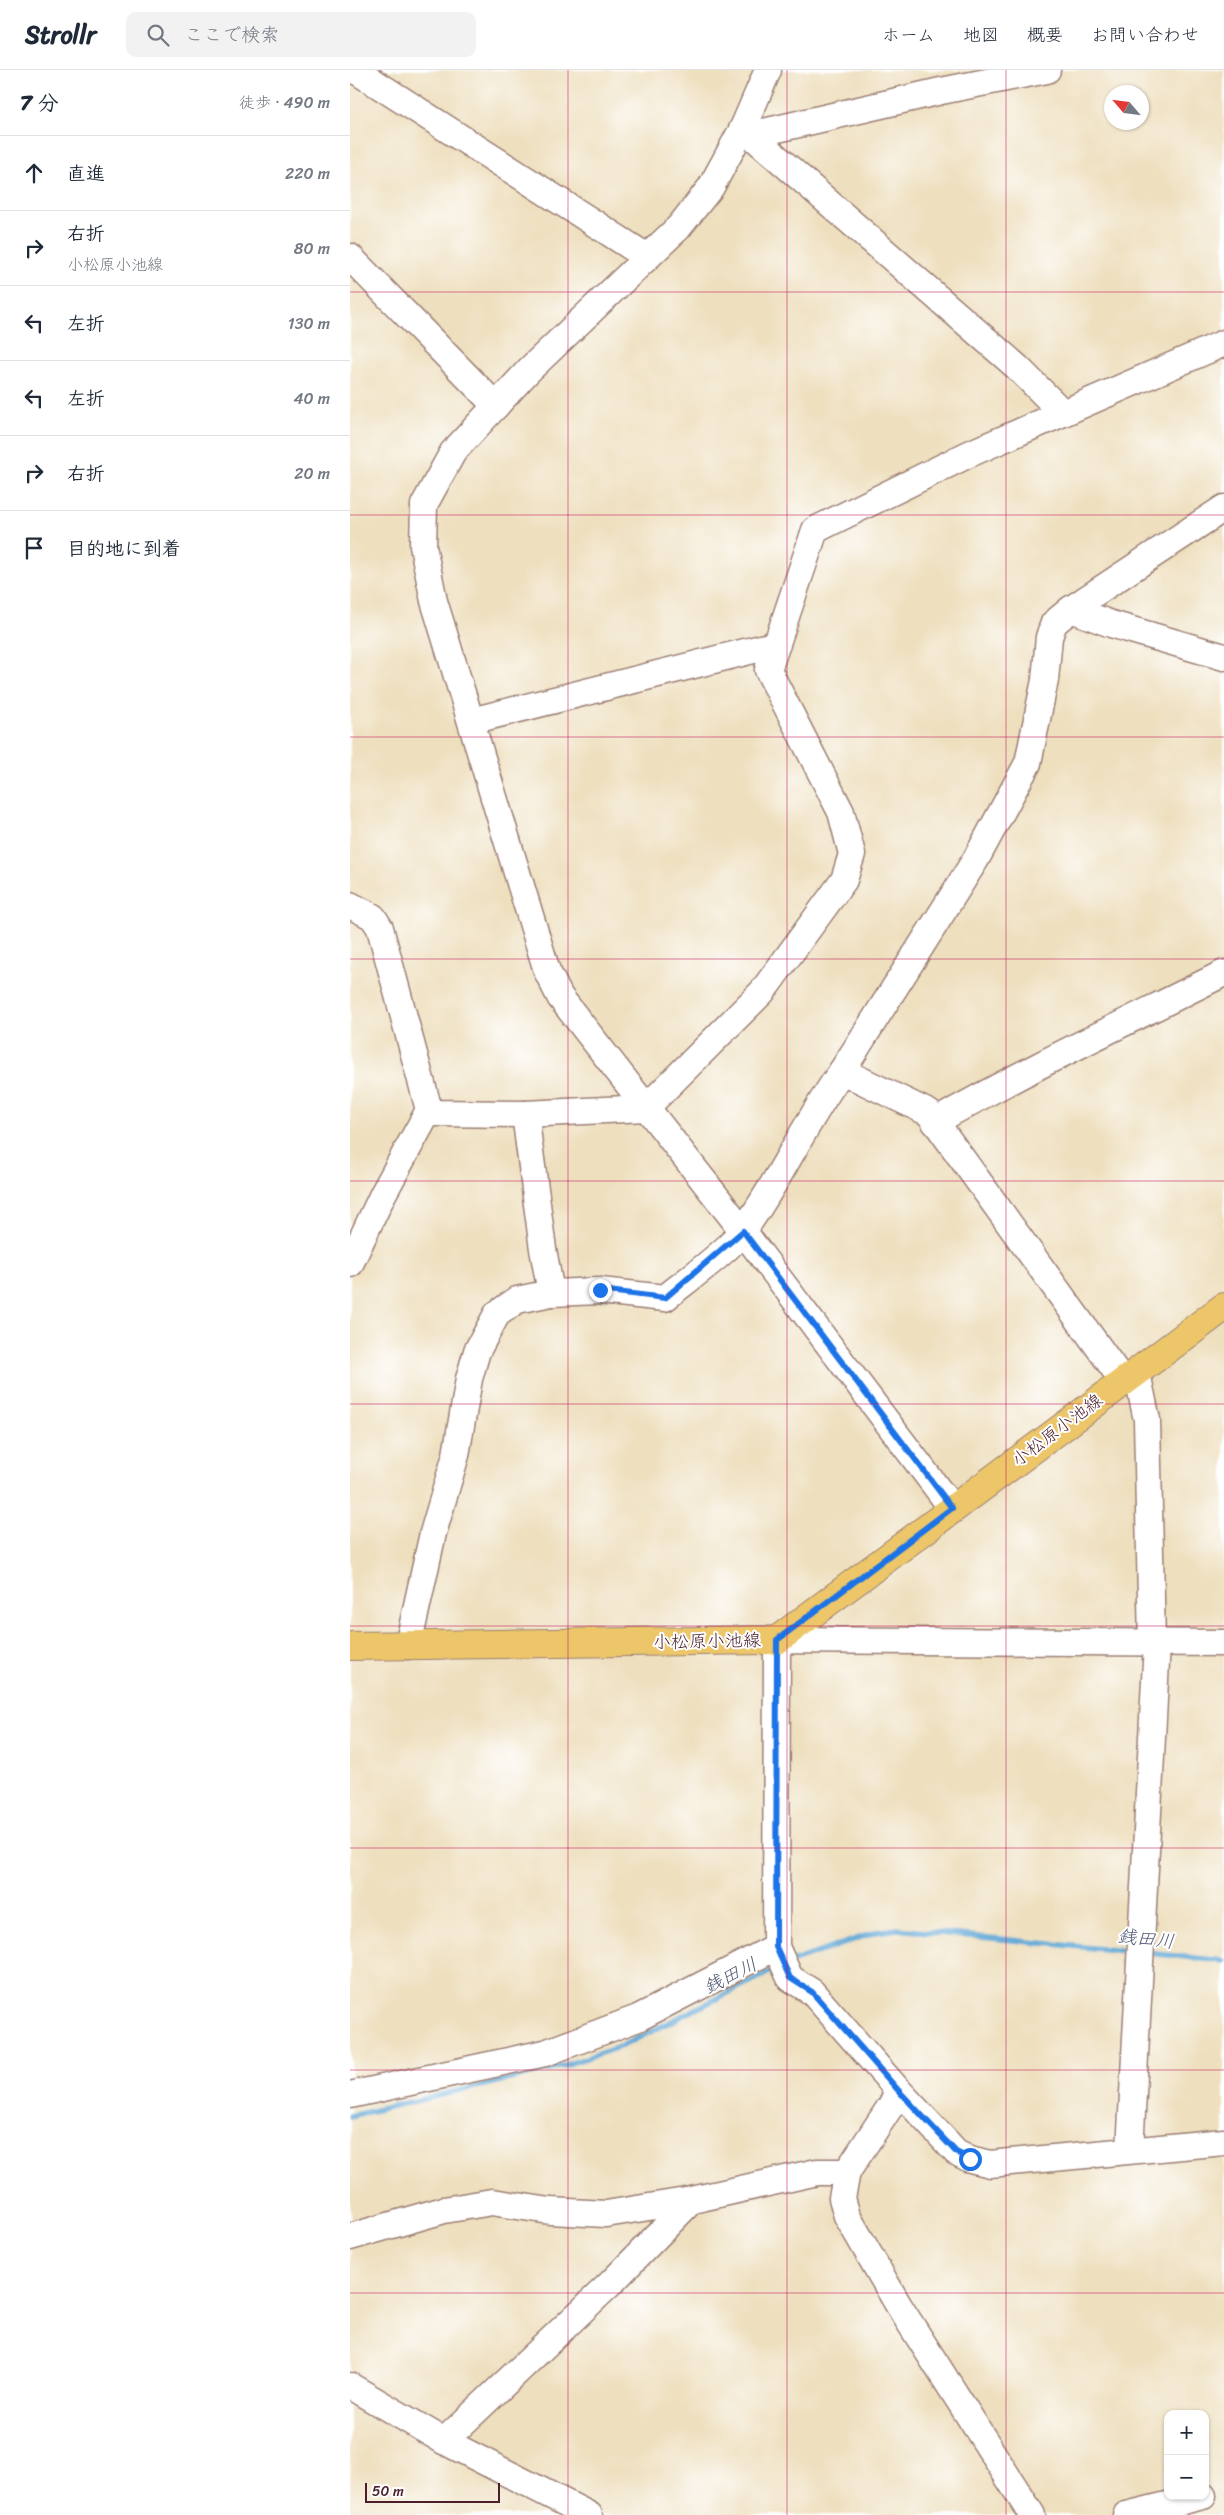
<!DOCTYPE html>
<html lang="ja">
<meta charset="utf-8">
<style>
:root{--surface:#fff;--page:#f2f2f3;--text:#1f2937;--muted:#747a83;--line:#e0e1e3}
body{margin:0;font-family:Sriracha,"Klee One",sans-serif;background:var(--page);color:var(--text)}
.controls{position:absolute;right:15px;bottom:15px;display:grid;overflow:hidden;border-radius:10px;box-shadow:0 1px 4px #0004}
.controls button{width:45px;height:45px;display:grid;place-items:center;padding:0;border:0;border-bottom:1px solid var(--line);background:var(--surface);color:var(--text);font:25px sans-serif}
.compass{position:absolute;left:754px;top:15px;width:45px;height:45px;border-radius:50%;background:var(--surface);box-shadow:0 1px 4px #0004;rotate:298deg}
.scale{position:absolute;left:15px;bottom:12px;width:135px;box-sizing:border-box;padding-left:5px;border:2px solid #4a1f2b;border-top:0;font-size:14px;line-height:18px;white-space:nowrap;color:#4a1f2b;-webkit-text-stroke:4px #fff;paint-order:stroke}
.stop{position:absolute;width:15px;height:15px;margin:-11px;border:4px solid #1a73e8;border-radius:50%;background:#fff}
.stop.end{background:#1a73e8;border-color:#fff;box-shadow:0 1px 5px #0008}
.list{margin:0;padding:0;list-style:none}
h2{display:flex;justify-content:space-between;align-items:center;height:65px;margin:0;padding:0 20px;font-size:21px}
h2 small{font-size:16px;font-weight:400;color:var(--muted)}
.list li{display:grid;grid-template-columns:32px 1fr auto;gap:15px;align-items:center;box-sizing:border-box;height:75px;padding:0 20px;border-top:1px solid var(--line)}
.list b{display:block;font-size:19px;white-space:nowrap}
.list p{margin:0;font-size:16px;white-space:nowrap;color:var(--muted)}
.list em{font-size:16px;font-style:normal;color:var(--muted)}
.icon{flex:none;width:28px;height:28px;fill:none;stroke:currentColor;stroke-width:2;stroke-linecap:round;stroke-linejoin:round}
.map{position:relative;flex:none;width:874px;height:2445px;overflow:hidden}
header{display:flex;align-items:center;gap:30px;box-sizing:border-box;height:70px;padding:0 25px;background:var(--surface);border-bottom:1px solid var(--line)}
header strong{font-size:24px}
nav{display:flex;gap:28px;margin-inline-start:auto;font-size:18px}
.search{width:350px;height:45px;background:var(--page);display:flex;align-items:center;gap:12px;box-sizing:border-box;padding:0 18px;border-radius:10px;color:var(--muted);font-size:19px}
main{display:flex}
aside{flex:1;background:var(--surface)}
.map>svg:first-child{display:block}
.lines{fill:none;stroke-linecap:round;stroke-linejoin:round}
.stream{stroke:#5da6d4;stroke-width:5.5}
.minor-casing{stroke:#9c7f74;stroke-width:29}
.major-casing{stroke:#9c7f74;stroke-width:30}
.minor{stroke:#fff;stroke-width:26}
.major{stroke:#ecc669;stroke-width:28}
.route{stroke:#1a73e8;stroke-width:6}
.grid{fill:none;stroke:#c2185b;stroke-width:1;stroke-opacity:0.55}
.labels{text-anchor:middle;stroke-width:4;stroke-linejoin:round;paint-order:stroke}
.street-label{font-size:18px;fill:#4a1f2b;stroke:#fff}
.water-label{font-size:19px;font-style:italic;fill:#535c77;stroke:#fff}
</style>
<header>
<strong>Strollr</strong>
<div class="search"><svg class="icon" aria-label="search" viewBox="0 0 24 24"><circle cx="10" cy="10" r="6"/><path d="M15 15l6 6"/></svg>ここで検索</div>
<nav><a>ホーム</a><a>地図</a><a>概要</a><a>お問い合わせ</a></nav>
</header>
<main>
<aside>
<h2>7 分<small>徒歩 · 490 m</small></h2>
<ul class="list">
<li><svg class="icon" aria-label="ahead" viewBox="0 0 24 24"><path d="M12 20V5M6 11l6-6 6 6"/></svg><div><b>直進</b></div><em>220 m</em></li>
<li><svg class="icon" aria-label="right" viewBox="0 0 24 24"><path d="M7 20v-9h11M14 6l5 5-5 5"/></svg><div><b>右折</b><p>小松原小池線</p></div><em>80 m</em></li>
<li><svg class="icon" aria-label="left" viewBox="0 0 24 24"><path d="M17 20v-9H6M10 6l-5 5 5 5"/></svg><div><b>左折</b></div><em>130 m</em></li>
<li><svg class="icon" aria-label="left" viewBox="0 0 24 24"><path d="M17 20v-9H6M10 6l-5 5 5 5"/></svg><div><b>左折</b></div><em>40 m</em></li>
<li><svg class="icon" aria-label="right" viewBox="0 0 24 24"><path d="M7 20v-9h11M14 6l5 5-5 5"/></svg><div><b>右折</b></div><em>20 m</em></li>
<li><svg class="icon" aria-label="arrive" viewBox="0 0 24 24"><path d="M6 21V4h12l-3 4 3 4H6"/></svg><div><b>目的地に到着</b></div></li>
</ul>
</aside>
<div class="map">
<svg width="874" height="2445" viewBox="0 0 874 2445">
<rect width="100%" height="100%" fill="#fff"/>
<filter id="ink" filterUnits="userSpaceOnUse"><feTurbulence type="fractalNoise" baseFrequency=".02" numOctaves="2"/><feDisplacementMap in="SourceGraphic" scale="10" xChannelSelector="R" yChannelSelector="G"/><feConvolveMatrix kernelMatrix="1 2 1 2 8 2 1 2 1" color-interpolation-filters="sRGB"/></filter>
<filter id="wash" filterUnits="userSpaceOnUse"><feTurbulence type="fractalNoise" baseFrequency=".0096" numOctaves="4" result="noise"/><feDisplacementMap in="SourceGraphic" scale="20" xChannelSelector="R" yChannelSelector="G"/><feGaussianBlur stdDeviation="1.12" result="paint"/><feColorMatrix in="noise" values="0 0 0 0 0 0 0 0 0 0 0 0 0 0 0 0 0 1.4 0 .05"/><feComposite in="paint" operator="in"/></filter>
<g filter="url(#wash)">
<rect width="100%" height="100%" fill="#eedfbe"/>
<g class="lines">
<g class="stream">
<polyline points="797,1883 874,1891"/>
<polyline points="441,1892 526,1862 547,1859 785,1882"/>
<polyline points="0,2046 203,1999 272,1976 428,1898"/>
</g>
</g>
</g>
<g filter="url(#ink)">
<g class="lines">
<g class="minor-casing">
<g id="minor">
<polyline points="5,0 297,187"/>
<polyline points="418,0 393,58 361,117 329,157 179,300 103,382 74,435 73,476 84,531 197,901 210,927 393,1161 602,1438"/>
<polyline points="393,58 667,297 713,343"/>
<polyline points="393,58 414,62 591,21 697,0"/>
<polyline points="0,187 146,336"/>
<polyline points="721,539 761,554 874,587"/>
<polyline points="121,651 427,574"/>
<polyline points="0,835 23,847 30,858 79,1040 33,1124 0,1194"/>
<polyline points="492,1001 579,1043 773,1311"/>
<polyline points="79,1040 85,1043 175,1044 296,1038 412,922 494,810 502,784 491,742 418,600 465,460 619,384 874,273"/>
<polyline points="175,1044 193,1179 201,1223"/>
<path d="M585,1052c94,-54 192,-100 289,-149"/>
<polyline points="787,1303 797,1350 802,1573"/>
<polyline points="874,1573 427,1570 426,1877 440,1908 462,1922 548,2020 606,2082 620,2089 640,2094 660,2092 874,2072"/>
<path d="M58,1576l25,-113 23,-78 13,-76 8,-28 20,-37 20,-14 34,-7 49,-2 65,7c22,-18 62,-46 78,-67 37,-51 62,-109 99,-160l134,-212 52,-96 17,-83 4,-43 5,-14 17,-14 153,-101"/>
<polyline points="548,2020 542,2034 497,2102 492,2128 497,2146 549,2236 682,2445"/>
<polyline points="0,2025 195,1983 288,1948 426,1877"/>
<polyline points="780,2080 807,1573"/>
<polyline points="0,2167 94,2140 142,2132 200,2141 256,2144 342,2130 467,2102 497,2102"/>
<polyline points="0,2316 94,2371 239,2445"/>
<polyline points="94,2371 261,2213 342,2130"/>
<polyline points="776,2445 853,2426"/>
</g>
</g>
<g class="major-casing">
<polyline id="major" points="0,1576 427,1570 874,1237"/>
</g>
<use href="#minor" class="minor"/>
<use href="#major" class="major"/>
</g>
</g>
<g class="lines" filter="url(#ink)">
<polyline class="route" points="250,1220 315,1228 393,1161 602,1438 427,1570 426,1877 440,1908 462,1922 548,2020 606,2082 620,2089"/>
</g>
<path class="grid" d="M218,0v2445M437,0v2445M656,0v2445M0,222h874M0,445h874M0,667h874M0,889h874M0,1111h874M0,1334h874M0,1556h874M0,1778h874M0,2000h874M0,2223h874"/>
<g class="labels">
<g class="street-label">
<text transform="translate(707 1360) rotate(-37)" y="6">小松原小池線</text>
<text transform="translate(357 1571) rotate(-1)" y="6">小松原小池線</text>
</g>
<g class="water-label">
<text transform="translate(796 1868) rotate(6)" y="7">銭田川</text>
<text transform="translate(380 1905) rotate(-27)" y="7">銭田川</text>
</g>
</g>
</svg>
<div class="controls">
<button>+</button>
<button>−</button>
</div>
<svg class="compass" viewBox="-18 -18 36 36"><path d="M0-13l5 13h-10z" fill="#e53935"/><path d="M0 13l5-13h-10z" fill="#747a83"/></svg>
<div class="scale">50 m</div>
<div class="stop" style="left:620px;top:2089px"></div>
<div class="stop end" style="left:250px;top:1220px"></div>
</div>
</main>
